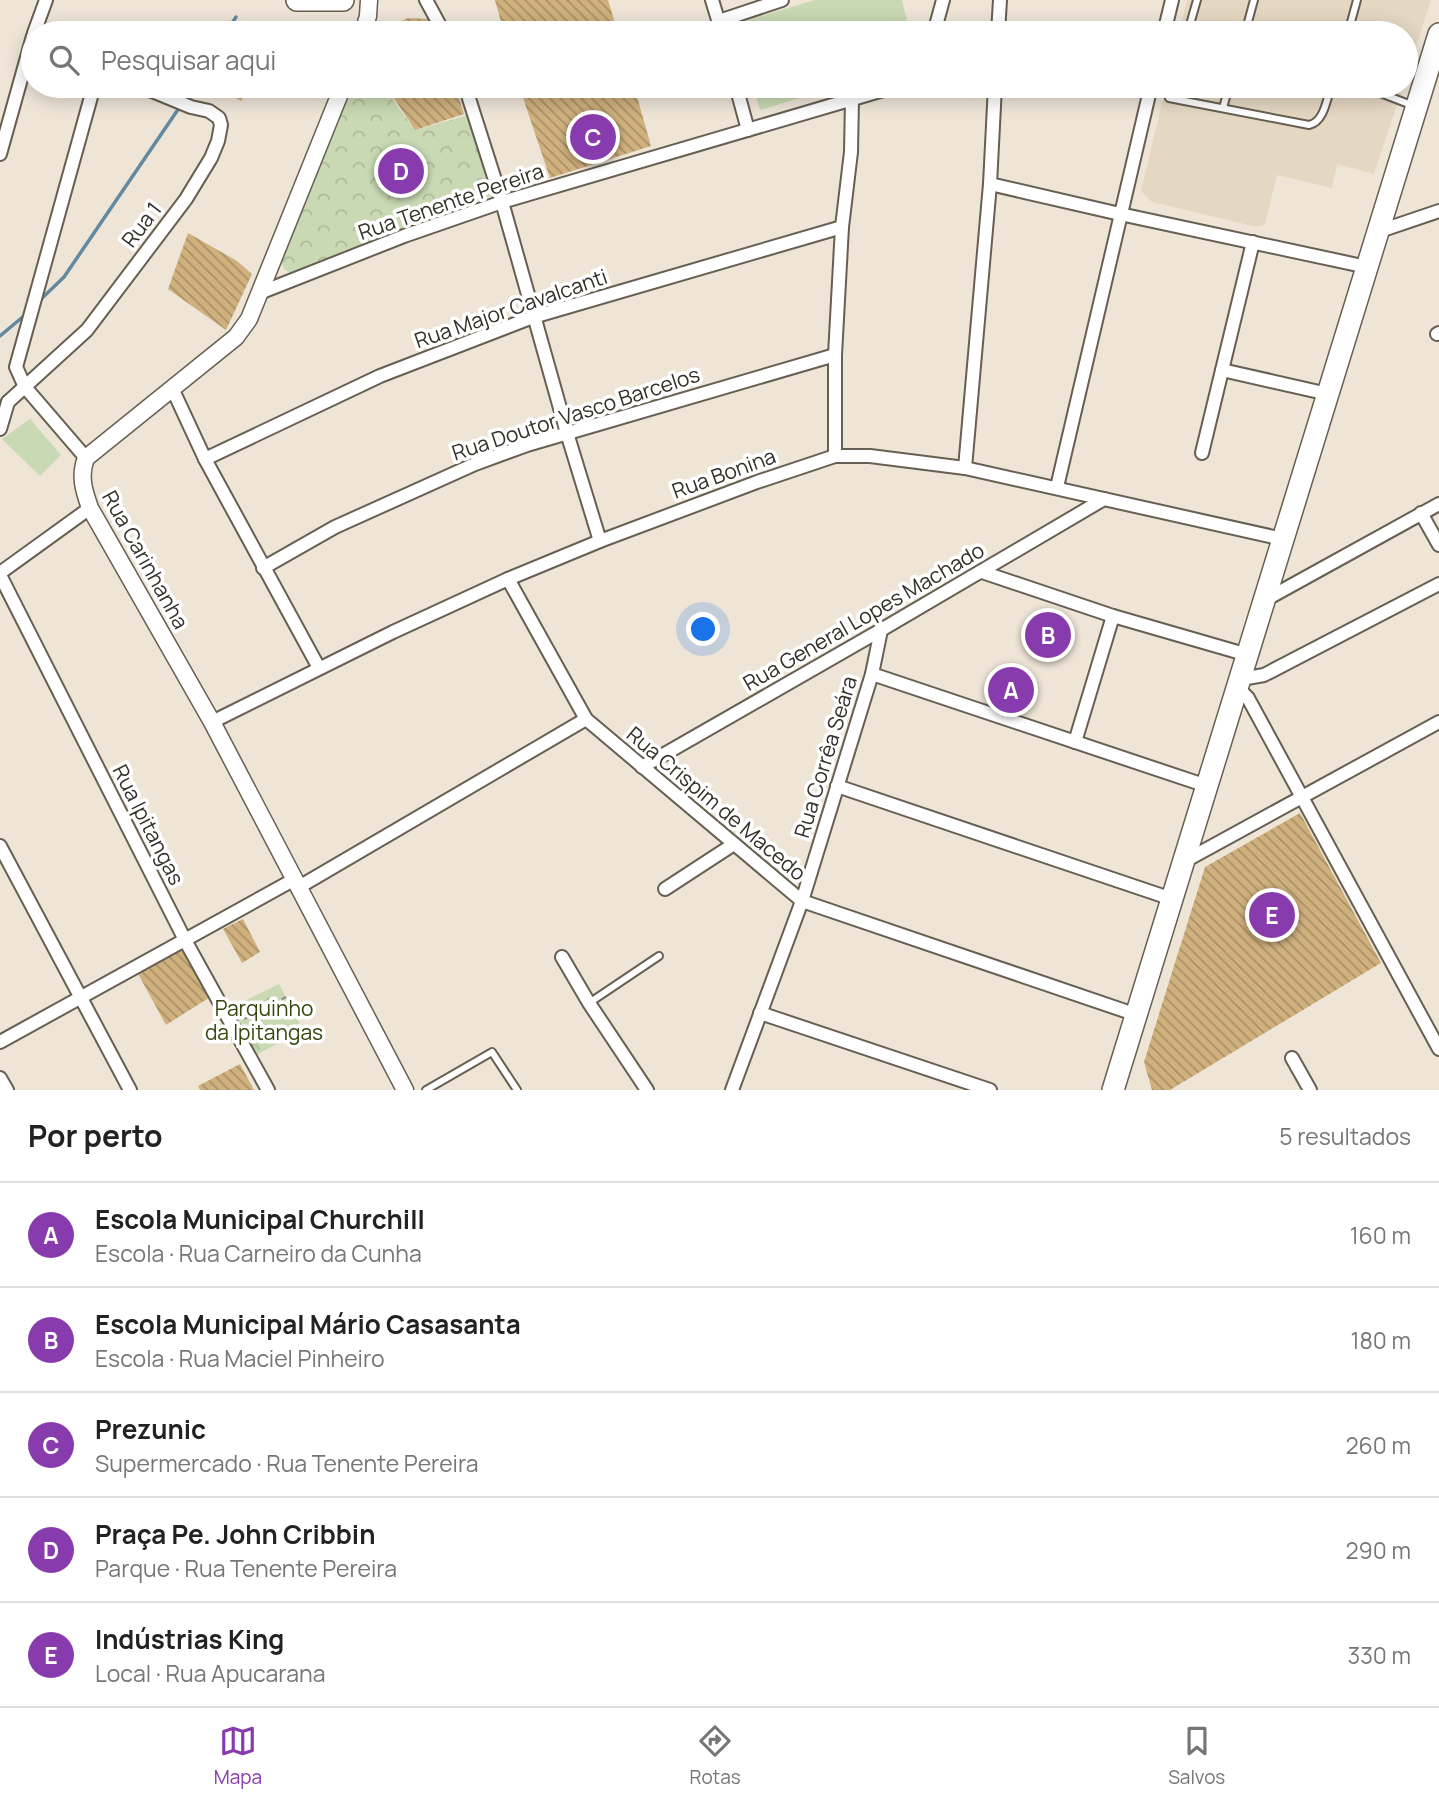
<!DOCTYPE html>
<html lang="pt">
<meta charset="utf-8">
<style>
:root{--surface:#fff;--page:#f2f2f2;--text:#222;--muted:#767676;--line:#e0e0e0;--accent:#873bac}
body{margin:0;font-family:Manrope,sans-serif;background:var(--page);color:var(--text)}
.you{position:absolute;left:704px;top:630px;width:24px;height:24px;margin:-18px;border:5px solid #fff;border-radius:50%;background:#1a73e8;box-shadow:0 0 0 10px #1a73e833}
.badge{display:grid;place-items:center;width:46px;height:46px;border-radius:50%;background:var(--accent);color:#fff;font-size:23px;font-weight:700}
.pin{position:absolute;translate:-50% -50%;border:4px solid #fff;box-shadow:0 2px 7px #0006}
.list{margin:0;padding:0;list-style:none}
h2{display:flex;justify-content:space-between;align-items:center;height:91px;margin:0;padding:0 28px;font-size:30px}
h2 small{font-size:23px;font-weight:400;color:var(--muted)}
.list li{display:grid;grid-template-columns:46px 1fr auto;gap:21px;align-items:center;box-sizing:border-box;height:105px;padding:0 28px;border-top:2px solid var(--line)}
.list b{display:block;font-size:26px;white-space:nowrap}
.list p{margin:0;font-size:23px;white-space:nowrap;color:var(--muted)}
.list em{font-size:23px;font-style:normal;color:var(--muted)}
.icon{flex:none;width:38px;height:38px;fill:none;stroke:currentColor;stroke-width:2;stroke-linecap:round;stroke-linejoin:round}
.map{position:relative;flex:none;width:1439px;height:1090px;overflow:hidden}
.search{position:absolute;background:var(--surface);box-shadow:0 4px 18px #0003;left:21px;right:21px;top:21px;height:77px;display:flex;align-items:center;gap:18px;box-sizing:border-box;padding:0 24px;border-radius:38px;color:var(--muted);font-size:26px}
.sheet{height:616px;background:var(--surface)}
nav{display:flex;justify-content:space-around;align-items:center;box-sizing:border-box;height:98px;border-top:2px solid var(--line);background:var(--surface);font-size:19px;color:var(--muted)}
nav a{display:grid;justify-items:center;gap:4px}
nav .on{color:var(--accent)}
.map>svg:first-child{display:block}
.built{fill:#e5d8c3}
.green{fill:#c9d9b3}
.park{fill:url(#park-crowns)}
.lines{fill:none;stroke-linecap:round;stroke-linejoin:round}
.stream{stroke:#62899e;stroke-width:3.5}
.building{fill:url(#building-back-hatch)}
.service-casing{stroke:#665f52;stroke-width:10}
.minor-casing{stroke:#665f52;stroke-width:16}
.tertiary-casing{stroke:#665f52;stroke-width:19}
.primary-casing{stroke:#665f52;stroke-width:24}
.path{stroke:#979187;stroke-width:2.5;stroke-dasharray:5 3.5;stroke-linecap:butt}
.service{stroke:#fff;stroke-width:6}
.minor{stroke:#fff;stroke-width:12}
.tertiary{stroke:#fff;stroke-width:16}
.primary{stroke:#fff;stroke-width:21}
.labels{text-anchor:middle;stroke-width:7;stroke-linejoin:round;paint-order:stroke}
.street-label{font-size:21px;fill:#332f2a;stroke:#fff}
.park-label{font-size:21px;fill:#33460c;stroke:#fff}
</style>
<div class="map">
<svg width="1439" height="1090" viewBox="0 0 1439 1090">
<defs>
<pattern id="park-crowns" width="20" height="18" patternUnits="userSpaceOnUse" patternTransform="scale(1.75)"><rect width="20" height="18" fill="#c9d9b3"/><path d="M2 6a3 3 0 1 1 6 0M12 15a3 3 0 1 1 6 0" fill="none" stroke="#adbb9a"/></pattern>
<pattern id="building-back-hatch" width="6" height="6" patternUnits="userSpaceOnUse" patternTransform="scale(1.75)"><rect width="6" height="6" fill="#d0b17e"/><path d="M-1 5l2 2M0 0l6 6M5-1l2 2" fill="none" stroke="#a99067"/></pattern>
</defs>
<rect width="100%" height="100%" fill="#eee5d7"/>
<g class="built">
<polygon points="1187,0 1431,0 1406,78 1406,33 1179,33"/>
<polygon points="1166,86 1403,86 1374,174 1337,164 1332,188 1277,175 1265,224 1257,227 1152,202 1141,191"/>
</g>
<g class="green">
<polygon points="815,0 902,0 910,33 739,33 737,23"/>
<polygon points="753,86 839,86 760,110"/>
<polygon points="30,419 61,455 40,476 2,439"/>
</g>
<g class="park">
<polygon points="348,86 383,86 415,130 468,115 496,194 401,231 297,276 285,270 279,259"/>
<polygon points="279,984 303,1030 250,1058 224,1011"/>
</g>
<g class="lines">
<g class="stream">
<polyline points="226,33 236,17"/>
<polyline points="38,302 64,277 194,86"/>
<polyline points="0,336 25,315"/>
</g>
</g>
<g class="building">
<polygon points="495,0 608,0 618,33 504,33"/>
<polygon points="408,18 431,19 436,33 373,33"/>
<polygon points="332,27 335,33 316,33"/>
<polygon points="215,86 251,86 241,101"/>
<polygon points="386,86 455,86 464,114 415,130"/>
<polygon points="519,86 634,86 651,146 550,178"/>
<polygon points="188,233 237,261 252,274 226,330 168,289"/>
<polygon points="1300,813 1381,963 1170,1090 1152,1090 1144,1062 1205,867"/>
<polygon points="243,919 260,952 242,963 223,929"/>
<polygon points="186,942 215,994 166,1025 136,970"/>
<polygon points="240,1064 254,1090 200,1090 198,1086"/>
</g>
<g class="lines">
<g class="service-casing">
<g id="service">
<polyline points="1191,21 1197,0"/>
<polyline points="1245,33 1254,0"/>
<polyline points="1348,33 1357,0"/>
<polyline points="1362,86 1414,106"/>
<path d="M1169,98l140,27c15,-3 18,-26 22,-39"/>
<polyline points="1223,108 1229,86"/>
<polyline points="589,1003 659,956"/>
<polyline points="426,1090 492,1052 517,1090"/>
</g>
</g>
<g class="minor-casing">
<g id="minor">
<polyline points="426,0 444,33"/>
<polyline points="712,0 722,33"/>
<polyline points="719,21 782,0"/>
<polyline points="34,33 46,0"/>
<polyline points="934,33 943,0"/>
<polyline points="998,33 1000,0"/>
<polyline points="1164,33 1172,0"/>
<polyline points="465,86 502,202 567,433 600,541"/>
<polyline points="736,86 748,130"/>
<polyline points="967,86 995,90"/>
<polyline points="0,154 33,36"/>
<polyline points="990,184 1120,214 1367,267"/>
<polyline points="1377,232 1439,211"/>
<polyline points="262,292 404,236 502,202 897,86"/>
<polyline points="1437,334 1439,333"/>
<polyline points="1222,370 1328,394"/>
<polyline points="172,388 205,459 319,668"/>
<polyline points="8,402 87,330 186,199 211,158 218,141 221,125 219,118 209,111 191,107 140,86"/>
<polyline points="0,429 8,402"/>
<polyline points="1202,453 1253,242"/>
<polyline points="835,456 835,355 842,227 851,152 852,99"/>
<polyline points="86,458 25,387 16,367 94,86"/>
<polyline points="205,459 380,376 533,317 842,227"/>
<polyline points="965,468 990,184 995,86"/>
<polyline points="1057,487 1151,86"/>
<polyline points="1421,513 1439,545"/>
<polyline points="263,568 335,527 475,464 527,445 835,355"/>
<polyline points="982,572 1113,616 1248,655"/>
<polyline points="0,573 90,508"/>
<polyline points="0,575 186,942 268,1090"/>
<polyline points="508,579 586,719 802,901 1137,1015"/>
<polyline points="1265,600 1439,504"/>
<polyline points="872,674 1207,786"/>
<polyline points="1241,679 1264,675 1439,584"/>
<polyline points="1238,688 1248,698 1439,1049"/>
<polyline points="212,722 393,632 508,579 600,541 757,482 835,456 870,456 965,468 1283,539"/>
<polyline points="1075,742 1113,616"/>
<polyline points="642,767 881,630 1104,499"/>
<polyline points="837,786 1172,899"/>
<polyline points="0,846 130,1090"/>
<polyline points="1185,861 1439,722"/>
<polyline points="299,887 586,719"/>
<polyline points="665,889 734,844"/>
<polyline points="562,957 589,1003 647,1090"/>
<polyline points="760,1013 990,1090"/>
<polyline points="0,1042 295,879"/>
<polyline points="1292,1058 1310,1090"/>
<polyline points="0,1078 7,1090"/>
<polyline points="732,1090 802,901 872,674 881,630"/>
</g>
</g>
<g class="tertiary-casing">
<g id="tertiary">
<polyline points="363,33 368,16 369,0"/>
<path d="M343,86l-94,233 -13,18 -150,121c-7,18 -2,33 4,50l122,214 193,368"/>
</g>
</g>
<g class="primary-casing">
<g id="primary">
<polyline points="297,0 343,0"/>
<polyline points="1113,1090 1439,34"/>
</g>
</g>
<polyline class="path" points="244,1019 286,997"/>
<use href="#service" class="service"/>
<use href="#minor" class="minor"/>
<use href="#tertiary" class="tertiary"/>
<use href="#primary" class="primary"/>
</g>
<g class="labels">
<g class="street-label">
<text transform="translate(451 202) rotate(-19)" y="7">Rua Tenente Pereira</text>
<text transform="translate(142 225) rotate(-53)" y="7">Rua 1</text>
<text transform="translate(511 309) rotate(-19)" y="7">Rua Major Cavalcanti</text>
<text transform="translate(576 414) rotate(-18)" y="7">Rua Doutor Vasco Barcelos</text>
<text transform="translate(724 474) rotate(-20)" y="7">Rua Bonina</text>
<text transform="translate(145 560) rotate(61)" y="7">Rua Carinhanha</text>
<text transform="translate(864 617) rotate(-30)" y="7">Rua General Lopes Machado</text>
<text transform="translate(826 757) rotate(-73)" y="7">Rua Corrêa Seára</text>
<text transform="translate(716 804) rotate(40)" y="7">Rua Crispim de Macedo</text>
<text transform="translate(148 825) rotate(63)" y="7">Rua Ipitangas</text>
</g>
<g class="park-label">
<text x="264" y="1016">Parquinho<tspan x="264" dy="24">da Ipitangas</tspan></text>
</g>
</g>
</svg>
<div class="you"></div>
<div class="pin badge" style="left:1011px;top:690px">A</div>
<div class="pin badge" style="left:1048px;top:635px">B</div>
<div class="pin badge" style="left:593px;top:137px">C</div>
<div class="pin badge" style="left:401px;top:171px">D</div>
<div class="pin badge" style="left:1272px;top:915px">E</div>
<div class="search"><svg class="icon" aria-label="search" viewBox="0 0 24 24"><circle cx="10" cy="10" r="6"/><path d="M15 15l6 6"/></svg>Pesquisar aqui</div>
</div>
<section class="sheet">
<h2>Por perto<small>5 resultados</small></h2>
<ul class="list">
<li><span class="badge">A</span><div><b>Escola Municipal Churchill</b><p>Escola · Rua Carneiro da Cunha</p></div><em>160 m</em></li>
<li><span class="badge">B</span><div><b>Escola Municipal Mário Casasanta</b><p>Escola · Rua Maciel Pinheiro</p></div><em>180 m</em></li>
<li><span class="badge">C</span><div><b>Prezunic</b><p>Supermercado · Rua Tenente Pereira</p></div><em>260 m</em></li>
<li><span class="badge">D</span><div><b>Praça Pe. John Cribbin</b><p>Parque · Rua Tenente Pereira</p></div><em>290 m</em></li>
<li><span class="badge">E</span><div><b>Indústrias King</b><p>Local · Rua Apucarana</p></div><em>330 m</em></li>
</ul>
</section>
<nav>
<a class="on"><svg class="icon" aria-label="map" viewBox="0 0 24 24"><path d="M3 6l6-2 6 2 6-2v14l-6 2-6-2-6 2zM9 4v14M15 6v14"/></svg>Mapa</a>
<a><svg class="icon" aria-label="directions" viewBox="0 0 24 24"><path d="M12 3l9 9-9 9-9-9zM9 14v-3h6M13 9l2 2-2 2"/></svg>Rotas</a>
<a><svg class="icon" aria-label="saved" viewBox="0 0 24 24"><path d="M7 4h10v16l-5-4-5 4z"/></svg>Salvos</a>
</nav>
